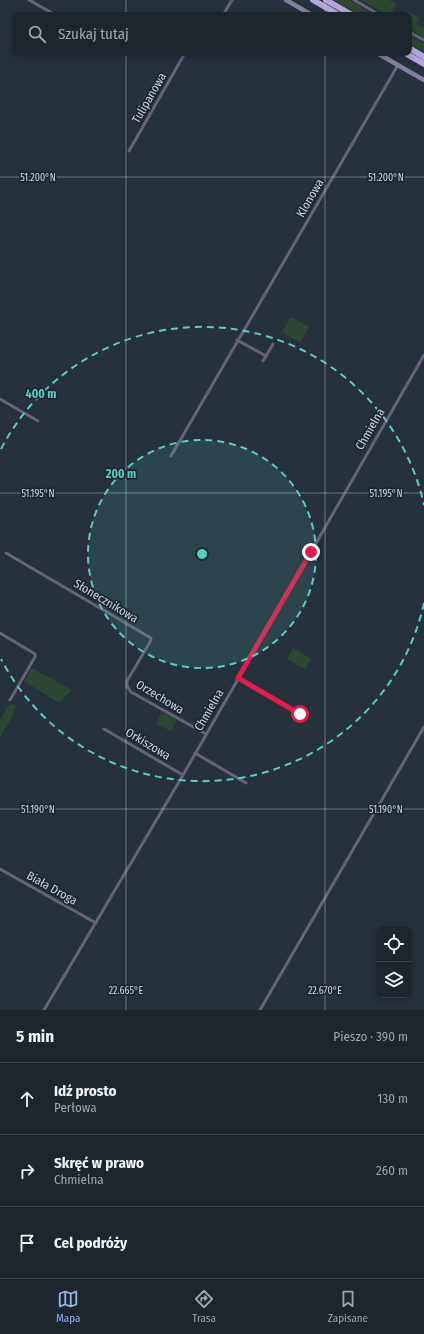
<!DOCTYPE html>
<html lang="pl">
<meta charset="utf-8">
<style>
:root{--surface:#1d252d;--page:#2a3139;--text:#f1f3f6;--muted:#a0a5aa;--line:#3b4249;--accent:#95b2f1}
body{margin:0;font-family:"Fira Sans Condensed",sans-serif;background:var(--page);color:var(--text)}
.controls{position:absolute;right:12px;bottom:12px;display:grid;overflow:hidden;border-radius:8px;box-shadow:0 2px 6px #0003}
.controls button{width:36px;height:36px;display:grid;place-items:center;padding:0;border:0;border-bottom:1px solid var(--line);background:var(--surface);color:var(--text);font:20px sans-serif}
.stop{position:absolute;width:12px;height:12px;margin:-9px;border:3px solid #e11d48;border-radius:50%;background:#fff}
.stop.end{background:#e11d48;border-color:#fff;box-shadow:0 1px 4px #0008}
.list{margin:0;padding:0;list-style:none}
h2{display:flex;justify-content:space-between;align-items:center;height:52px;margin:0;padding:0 16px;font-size:17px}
h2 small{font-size:13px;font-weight:400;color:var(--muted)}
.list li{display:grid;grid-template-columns:26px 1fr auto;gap:12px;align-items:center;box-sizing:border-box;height:72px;padding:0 16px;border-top:1px solid var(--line)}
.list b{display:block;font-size:15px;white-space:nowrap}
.list p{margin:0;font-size:13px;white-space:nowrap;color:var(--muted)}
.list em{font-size:13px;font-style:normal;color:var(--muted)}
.icon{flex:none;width:22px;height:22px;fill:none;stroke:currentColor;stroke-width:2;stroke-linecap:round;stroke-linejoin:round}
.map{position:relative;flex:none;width:424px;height:1010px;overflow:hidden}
.search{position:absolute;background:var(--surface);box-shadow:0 2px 6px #0003;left:12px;right:12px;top:12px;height:44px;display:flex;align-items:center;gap:10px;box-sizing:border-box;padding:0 14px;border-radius:8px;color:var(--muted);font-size:15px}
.sheet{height:268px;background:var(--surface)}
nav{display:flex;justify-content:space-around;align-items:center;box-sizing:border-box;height:56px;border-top:1px solid var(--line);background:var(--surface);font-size:11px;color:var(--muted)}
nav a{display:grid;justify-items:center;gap:2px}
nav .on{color:var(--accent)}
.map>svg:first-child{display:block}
.green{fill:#2c4832}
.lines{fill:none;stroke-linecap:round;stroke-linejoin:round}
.street{stroke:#676278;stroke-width:3}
.secondary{stroke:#867ea1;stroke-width:4.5}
.highway{stroke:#b3a6dc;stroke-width:6}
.route{stroke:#e11d48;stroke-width:5}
.ticks{fill:none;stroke:#ccd3da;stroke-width:1;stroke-opacity:0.45}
.ring{fill:none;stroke:#56cec3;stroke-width:2;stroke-dasharray:7 5}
.labels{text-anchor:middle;stroke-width:3.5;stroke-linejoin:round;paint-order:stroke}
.street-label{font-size:12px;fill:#ccd3da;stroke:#1d2732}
.ticks-label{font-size:10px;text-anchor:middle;fill:#ccd3da;stroke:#1d2732;stroke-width:3.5;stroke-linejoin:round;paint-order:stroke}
.centre{fill:#56cec3;stroke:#1d2732;stroke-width:2}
.ring-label{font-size:12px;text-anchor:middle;font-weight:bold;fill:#56cec3;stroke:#1d2732;stroke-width:3.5;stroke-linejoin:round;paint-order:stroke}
</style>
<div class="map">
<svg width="424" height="1010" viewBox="0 0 424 1010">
<rect width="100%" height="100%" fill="#27313c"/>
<g class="green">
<polygon points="334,0 349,0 375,15 360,15"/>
<polygon points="361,0 389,0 396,4 390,15 387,15"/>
<polygon points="407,11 419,18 416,23 424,28 424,37 409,28 409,15 405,15"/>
<polygon points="409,35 424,43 424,52 409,43"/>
<polygon points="291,317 309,327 300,342 282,332"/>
<polygon points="293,648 311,659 305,669 287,659"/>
<polygon points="32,668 72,690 59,703 24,681"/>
<polygon points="10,703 16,706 13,715 0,737 0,720"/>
<polygon points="162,712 177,720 171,731 156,724"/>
</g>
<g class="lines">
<g class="street">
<polyline points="29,0 54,14"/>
<polyline points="354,0 380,15"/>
<polyline points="223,15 232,0"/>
<polyline points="409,32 424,40"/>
<polyline points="129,151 185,53"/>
<polyline points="237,340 266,356"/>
<polyline points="263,361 273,344"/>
<polyline points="0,399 38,421"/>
<polyline points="171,456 398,65"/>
<polyline points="6,553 151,638 150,642 127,681 127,686 131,692 206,734"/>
<polyline points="0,633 35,654 35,657 10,700"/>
<polyline points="239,678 300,714"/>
<polyline points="104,729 183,775"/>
<polyline points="195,753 246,783"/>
<polyline points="0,869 96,923"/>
<polyline points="44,1010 183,775 424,355"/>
<polyline points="260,1010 424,727"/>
</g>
<g class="secondary">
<polyline points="286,0 312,15"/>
<polyline points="377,53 424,80"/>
</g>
<g class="highway">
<polyline points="313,0 339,15"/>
<polyline points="326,0 352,15"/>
<polyline points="409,48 424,57"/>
<polyline points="405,53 424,64"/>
</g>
</g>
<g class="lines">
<polyline class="route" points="300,714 238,678 311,552"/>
</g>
<path class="ticks" d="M126,0v15M325,0v15M126,53v957M325,53v957M0,177h424M0,493h424M0,809h424"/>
<circle cx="202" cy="554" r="114" fill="#56cec3" fill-opacity=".12"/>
<g class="ring">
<circle cx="202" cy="554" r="114"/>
<path d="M424 603A227 227 0 0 1 1 659M1 449A227 227 0 0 1 424 505"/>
</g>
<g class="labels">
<g class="street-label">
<text transform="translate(149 98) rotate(-60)" y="4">Tulipanowa</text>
<text transform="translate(310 198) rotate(-60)" y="4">Klonowa</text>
<text transform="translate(370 429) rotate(-60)" y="4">Chmielna</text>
<text transform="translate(106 601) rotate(31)" y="4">Słonecznikowa</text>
<text transform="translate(160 697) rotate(31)" y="4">Orzechowa</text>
<text transform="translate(209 710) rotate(-60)" y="4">Chmielna</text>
<text transform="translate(148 744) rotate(31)" y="4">Orkiszowa</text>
<text transform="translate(52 888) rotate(29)" y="4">Biała Droga</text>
</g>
</g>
<g class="ticks-label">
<text x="38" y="181">51.200°N</text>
<text x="386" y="181">51.200°N</text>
<text x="38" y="497">51.195°N</text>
<text x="386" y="497">51.195°N</text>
<text x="38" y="813">51.190°N</text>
<text x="386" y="813">51.190°N</text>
<text x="126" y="994">22.665°E</text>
<text x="325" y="994">22.670°E</text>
</g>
<circle cx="202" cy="554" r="6" class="centre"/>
<g class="ring-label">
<text x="41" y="398">400 m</text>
<text x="121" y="478">200 m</text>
</g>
</svg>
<div class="controls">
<button><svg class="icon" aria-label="locate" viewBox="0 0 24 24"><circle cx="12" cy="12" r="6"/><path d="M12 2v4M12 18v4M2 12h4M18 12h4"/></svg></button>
<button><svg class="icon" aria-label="layers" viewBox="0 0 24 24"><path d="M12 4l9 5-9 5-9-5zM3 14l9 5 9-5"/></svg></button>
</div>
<div class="stop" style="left:300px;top:714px"></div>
<div class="stop end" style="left:311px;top:552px"></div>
<div class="search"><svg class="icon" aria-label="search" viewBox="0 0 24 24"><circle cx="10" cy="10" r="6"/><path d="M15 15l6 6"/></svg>Szukaj tutaj</div>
</div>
<section class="sheet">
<h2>5 min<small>Pieszo · 390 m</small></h2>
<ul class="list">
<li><svg class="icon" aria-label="ahead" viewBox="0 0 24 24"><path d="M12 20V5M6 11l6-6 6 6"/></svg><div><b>Idź prosto</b><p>Perłowa</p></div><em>130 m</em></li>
<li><svg class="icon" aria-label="right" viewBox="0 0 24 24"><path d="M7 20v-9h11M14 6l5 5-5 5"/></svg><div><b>Skręć w prawo</b><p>Chmielna</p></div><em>260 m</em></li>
<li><svg class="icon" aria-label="arrive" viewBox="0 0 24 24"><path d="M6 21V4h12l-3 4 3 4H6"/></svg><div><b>Cel podróży</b></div></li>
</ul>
</section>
<nav>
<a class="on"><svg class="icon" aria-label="map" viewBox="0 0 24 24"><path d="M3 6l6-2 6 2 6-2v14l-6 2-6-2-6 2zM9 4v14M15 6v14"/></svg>Mapa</a>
<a><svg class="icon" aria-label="directions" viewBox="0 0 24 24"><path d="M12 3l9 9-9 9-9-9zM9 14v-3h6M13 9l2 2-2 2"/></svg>Trasa</a>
<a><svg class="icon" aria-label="saved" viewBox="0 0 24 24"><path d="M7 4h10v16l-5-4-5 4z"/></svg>Zapisane</a>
</nav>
